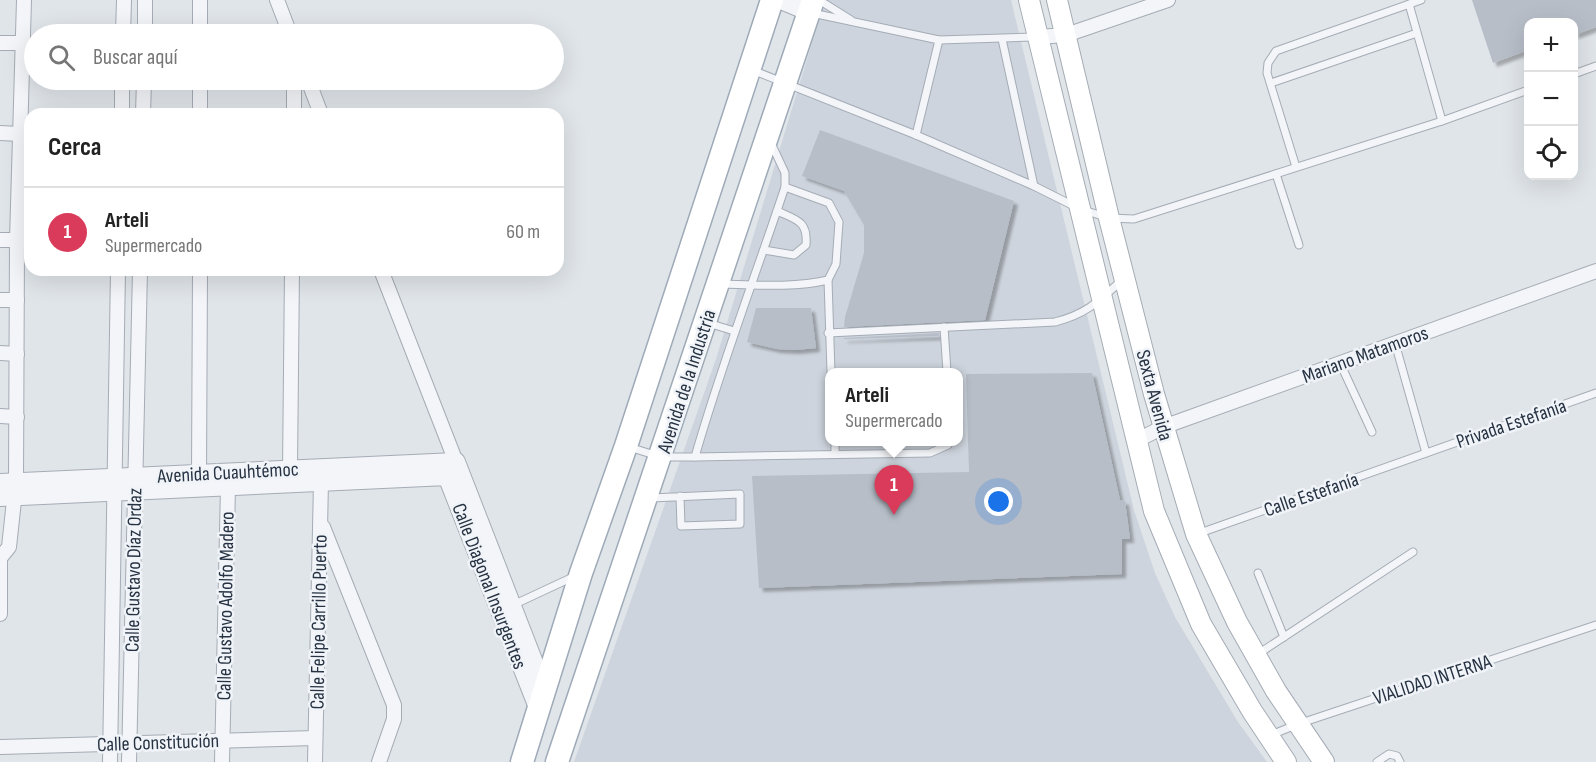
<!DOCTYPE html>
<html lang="es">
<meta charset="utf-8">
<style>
:root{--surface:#fff;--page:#f2f2f2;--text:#222;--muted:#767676;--line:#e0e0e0;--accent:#da3b5b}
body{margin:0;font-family:"Sofia Sans Condensed",sans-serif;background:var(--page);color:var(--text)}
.controls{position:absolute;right:18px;top:18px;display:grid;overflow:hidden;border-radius:12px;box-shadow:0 6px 24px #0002}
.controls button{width:54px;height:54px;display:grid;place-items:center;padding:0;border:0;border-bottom:2px solid var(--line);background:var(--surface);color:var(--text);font:30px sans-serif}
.you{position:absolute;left:999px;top:502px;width:21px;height:21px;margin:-15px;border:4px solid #fff;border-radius:50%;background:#1a73e8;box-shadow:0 0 0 9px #1a73e833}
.badge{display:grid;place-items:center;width:39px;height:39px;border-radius:50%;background:var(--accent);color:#fff;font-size:20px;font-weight:700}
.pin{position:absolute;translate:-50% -50px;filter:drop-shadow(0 2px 3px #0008)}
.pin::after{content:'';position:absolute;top:32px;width:21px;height:18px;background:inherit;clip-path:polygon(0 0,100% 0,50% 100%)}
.popup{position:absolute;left:825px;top:368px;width:138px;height:78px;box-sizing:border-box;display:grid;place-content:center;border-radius:12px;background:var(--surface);filter:drop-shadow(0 2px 4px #0005);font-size:20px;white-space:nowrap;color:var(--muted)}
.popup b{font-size:22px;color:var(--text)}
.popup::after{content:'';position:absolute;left:50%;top:100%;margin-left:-12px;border:12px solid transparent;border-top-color:var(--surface)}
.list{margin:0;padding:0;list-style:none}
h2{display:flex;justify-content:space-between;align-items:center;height:78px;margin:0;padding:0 24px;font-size:26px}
h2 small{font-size:20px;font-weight:400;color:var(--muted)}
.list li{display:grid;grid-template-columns:39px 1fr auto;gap:18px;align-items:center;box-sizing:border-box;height:90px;padding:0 24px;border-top:2px solid var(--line)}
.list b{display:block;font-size:22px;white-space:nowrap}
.list p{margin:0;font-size:20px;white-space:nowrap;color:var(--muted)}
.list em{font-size:20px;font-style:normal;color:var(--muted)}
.icon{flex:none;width:33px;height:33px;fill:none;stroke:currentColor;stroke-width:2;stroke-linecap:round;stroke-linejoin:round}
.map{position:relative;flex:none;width:1596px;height:762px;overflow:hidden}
.search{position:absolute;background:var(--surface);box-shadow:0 6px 24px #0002;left:24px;top:24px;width:540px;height:66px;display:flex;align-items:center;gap:15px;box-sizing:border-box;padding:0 21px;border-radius:33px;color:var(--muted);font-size:22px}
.panel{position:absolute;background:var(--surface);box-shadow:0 6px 24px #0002;left:24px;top:108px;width:540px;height:168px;border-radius:18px}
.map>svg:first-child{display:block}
.built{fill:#ced4dd;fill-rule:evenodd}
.building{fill:#b7bec8;filter:url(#shadow)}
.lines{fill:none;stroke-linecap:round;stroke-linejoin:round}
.service-casing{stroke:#a5acb5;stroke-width:9}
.minor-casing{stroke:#a5acb5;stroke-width:16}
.tertiary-casing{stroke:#a5acb5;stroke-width:20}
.secondary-casing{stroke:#a5acb5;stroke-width:22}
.primary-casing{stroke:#9eaab7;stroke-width:25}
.service{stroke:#f3f5f8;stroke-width:7}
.minor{stroke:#f3f5f8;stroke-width:14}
.tertiary{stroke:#f3f5f8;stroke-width:18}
.secondary{stroke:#fff;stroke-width:20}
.primary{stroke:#fff;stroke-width:22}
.labels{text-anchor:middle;stroke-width:5;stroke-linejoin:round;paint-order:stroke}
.street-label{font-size:20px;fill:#273343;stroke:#f0f4f8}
</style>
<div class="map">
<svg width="1596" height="762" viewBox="0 0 1596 762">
<defs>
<filter id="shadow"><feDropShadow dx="4" dy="4" stdDeviation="1.5" flood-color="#0004"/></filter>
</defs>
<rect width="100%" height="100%" fill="#e0e5ea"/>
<path class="built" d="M825,0h186l123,510 21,63 20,44 63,105 29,40h-693l142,-403zM830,372h128v70h-128z"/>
<g class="building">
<polygon points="1472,0 1596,0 1596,27 1574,35 1574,22 1528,22 1528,50 1493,63"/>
<polygon points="820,130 1014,201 985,320 844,327 845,317 864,253 864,225 844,191 802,176"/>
<polygon points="756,308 811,308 816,348 795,350 777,349 747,342"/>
<polygon points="939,333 939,336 844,339 844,338"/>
<polygon points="1092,373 1120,500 1125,501 1130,539 1122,539 1122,574 759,588 752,476 969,472 966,374"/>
</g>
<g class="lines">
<g class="service-casing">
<g id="service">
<polyline points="819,0 851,20"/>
<polyline points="1409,4 1442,121"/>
<polyline points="812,13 939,40 1035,37"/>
<polyline points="1002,39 1034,186"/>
<polyline points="752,70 916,135 1034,186 1080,209 1109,218 1134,219 1442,121 1528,90"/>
<polyline points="1574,74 1596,66"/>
<polyline points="1271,83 1417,33"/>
<polyline points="916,135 939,40"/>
<path d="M771,143l14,30v14c-30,90 -64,179 -90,270l235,-4 18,-8 1,-3"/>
<polyline points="1296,167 1267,73 1268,63 1276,51 1421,0"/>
<polyline points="1276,174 1299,245"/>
<path d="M764,250l30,5 12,-10c2,-24 -9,-25 -29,-34"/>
<polyline points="828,280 831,372"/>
<path d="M722,284c34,1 72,4 106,-4l8,-16 3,-42 -10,-19 -44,-16"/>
<polyline points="708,323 734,331"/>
<polyline points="944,327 947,372"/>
<path d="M828,333l227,-11c31,-8 43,-20 66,-41"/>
<polyline points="1395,343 1426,453"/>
<polyline points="1340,363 1372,432"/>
<polyline points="835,442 835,453"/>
<polyline points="629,447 661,457 695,457"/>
<polyline points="651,498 740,494 740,524 681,526 680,496"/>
<polyline points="1197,534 1596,393"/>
<polyline points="1258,573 1284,637"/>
<polyline points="513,605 573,577"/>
<polyline points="1258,654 1413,552"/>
<polyline points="1271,735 1298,724 1596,625"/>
<polyline points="1377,762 1389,754 1397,756 1400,762"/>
</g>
</g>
<g class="minor-casing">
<g id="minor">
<polyline points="277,0 290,34"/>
<polyline points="123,34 124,0"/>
<polyline points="145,34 145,0"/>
<polyline points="200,34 200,0"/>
<polyline points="1038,37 1066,35 1168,0"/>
<polyline points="0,43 22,43"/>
<polyline points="308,80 321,114"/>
<polyline points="122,114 122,80"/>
<polyline points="143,114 144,80"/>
<polyline points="200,114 200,80"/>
<polyline points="294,114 294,80"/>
<polyline points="0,133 19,134"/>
<polyline points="0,240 30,240"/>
<polyline points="381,270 456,462 452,469"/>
<polyline points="0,300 17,300"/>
<polyline points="0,353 17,354"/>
<polyline points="0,416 17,417"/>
<polyline points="1136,441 1163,427 1596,271"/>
<polyline points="290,469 292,270"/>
<polyline points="199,474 200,270"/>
<polyline points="323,527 394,705 394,719 379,762"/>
<polyline points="0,556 0,614"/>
<polyline points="1,557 9,547 16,482 17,240 24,0"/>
<polyline points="0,747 315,738"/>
<polyline points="110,762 118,270"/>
<polyline points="129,762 140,270"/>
<polyline points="222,762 228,486"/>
<polyline points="315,762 321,482"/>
</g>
</g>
<g class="tertiary-casing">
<g id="tertiary">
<polyline points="781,0 810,12"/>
<polyline points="0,483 456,462 545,691"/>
<polyline points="0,497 447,476 539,710"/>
</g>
</g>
<g class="secondary-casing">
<g id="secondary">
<polyline points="1029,0 1154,511 1201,624 1252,711 1286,762"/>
<polyline points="1057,0 1109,218 1154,394 1196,534 1237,622 1276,691 1324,762"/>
</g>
</g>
<g class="primary-casing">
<g id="primary">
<polyline points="522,762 581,573 626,446 772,0"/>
<polyline points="557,762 813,0"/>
</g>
</g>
<use href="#service" class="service"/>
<use href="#minor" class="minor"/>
<use href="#tertiary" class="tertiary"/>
<use href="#secondary" class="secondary"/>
<use href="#primary" class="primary"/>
</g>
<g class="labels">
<g class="street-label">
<text transform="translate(1365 354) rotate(-20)" y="7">Mariano Matamoros</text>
<text transform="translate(686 381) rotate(-72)" y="7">Avenida de la Industria</text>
<text transform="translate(1155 395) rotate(75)" y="7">Sexta Avenida</text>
<text transform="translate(1511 423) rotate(-19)" y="7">Privada Estefanía</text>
<text transform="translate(228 472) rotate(-3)" y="7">Avenida Cuauhtémoc</text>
<text transform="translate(1311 494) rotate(-19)" y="7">Calle Estefanía</text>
<text transform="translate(133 570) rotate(-89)" y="7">Calle Gustavo Díaz Ordaz</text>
<text transform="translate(490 586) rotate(69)" y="7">Calle Diagonal Insurgentes</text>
<text transform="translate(225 606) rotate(-89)" y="7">Calle Gustavo Adolfo Madero</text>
<text transform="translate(318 622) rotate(-89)" y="7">Calle Felipe Carrillo Puerto</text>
<text transform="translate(1432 679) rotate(-18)" y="7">VIALIDAD INTERNA</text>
<text transform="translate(158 742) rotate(-2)" y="7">Calle Constitución</text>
</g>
</g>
</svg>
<div class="controls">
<button>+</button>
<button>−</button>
<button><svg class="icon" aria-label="locate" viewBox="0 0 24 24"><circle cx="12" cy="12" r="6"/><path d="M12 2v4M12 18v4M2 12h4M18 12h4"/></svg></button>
</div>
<div class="you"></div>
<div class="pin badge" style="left:894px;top:515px">1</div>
<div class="popup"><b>Arteli</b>Supermercado</div>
<div class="search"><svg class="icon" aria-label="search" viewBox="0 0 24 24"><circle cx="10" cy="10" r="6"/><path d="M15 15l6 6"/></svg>Buscar aquí</div>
<section class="panel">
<h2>Cerca<small></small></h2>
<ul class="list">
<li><span class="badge">1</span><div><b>Arteli</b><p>Supermercado</p></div><em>60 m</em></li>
</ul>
</section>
</div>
